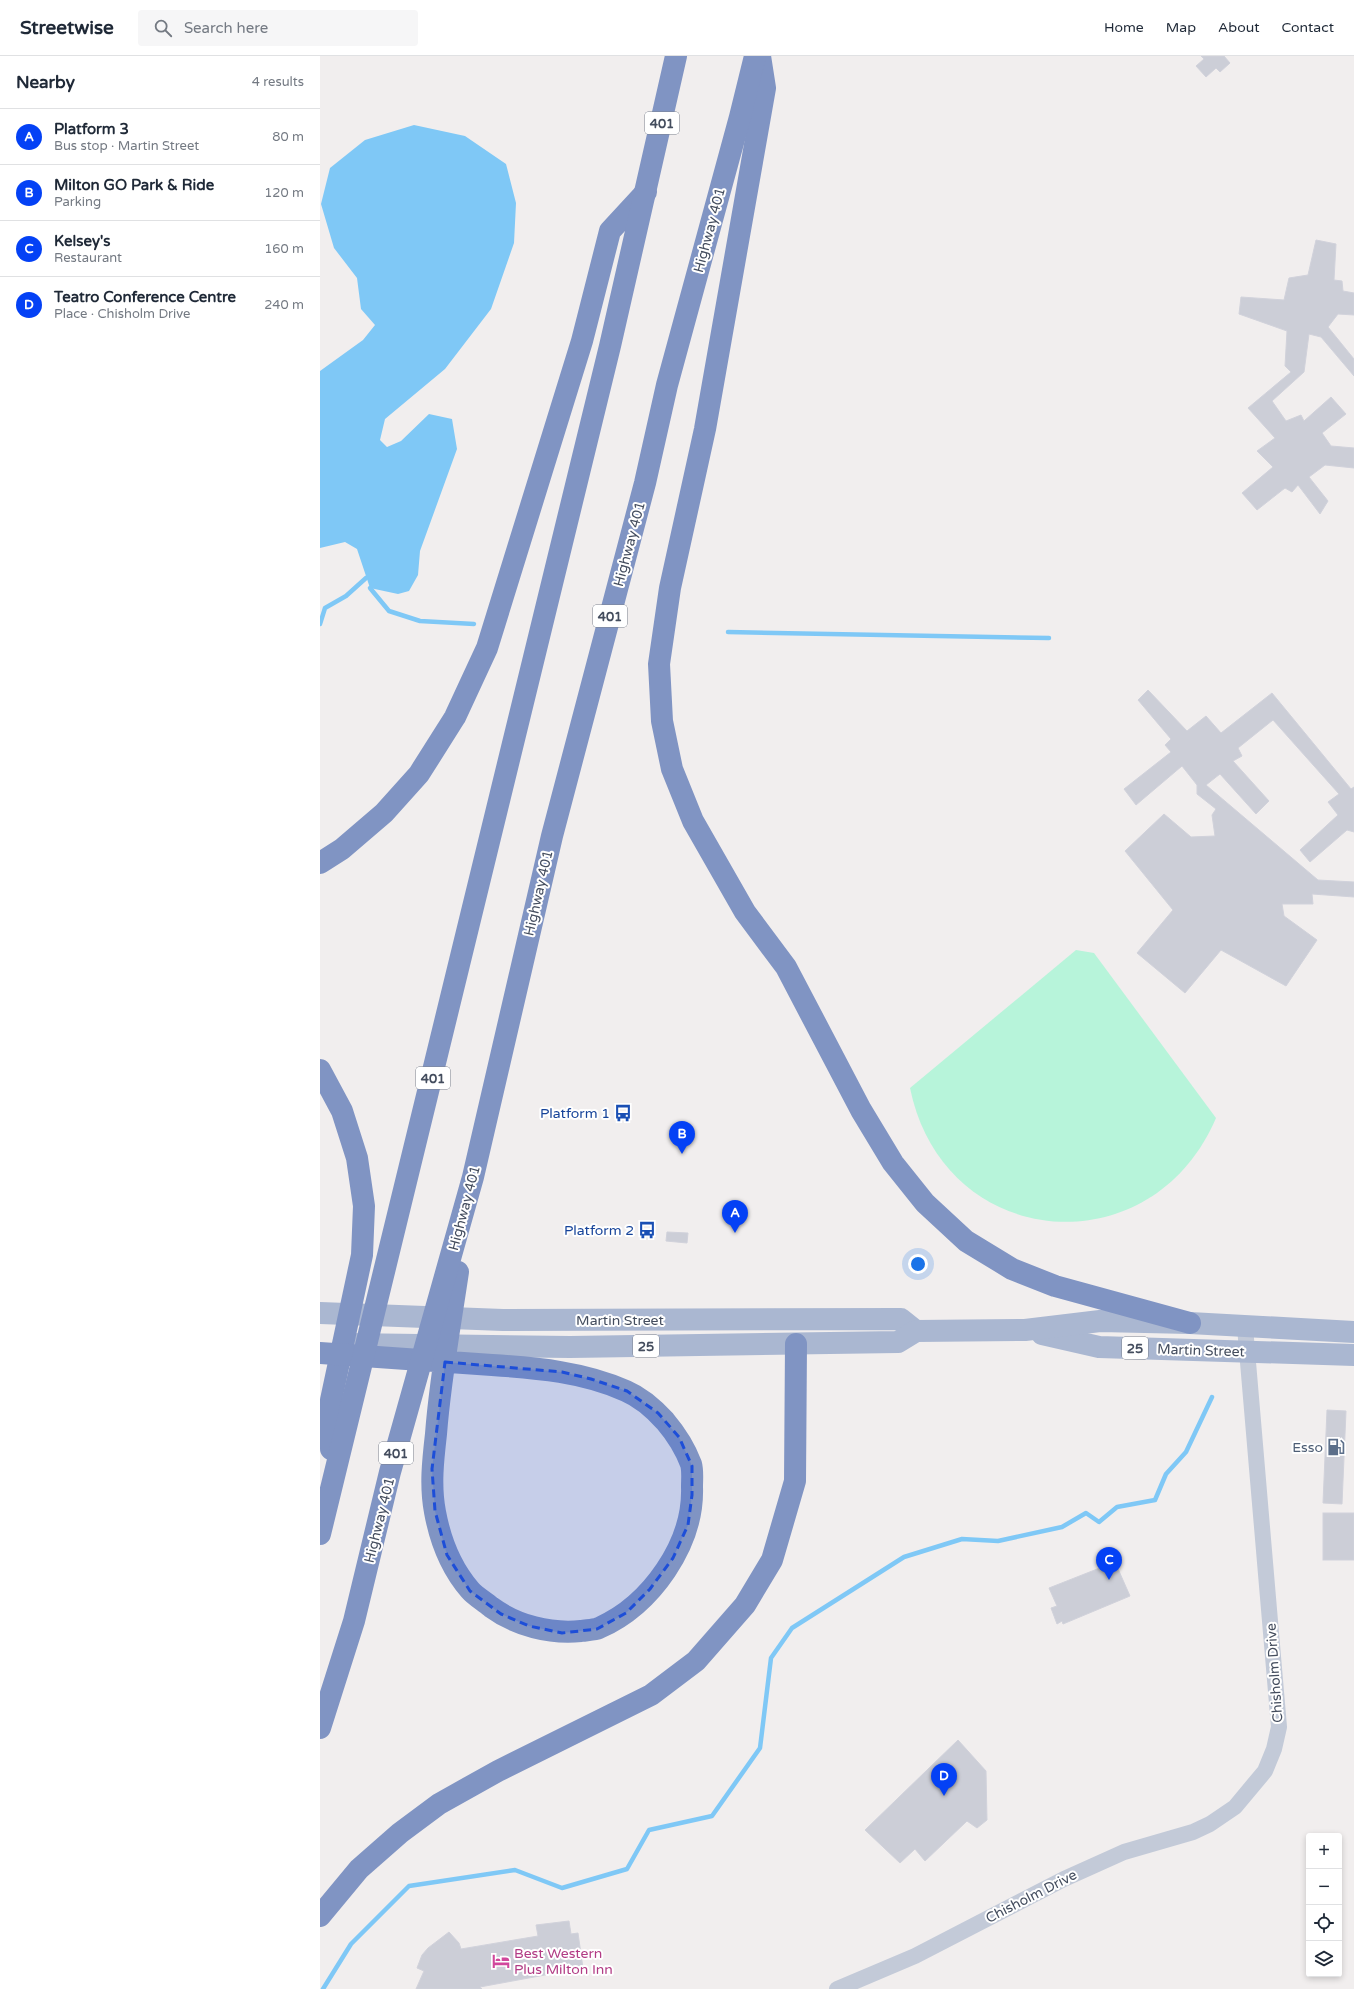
<!DOCTYPE html>
<meta charset="utf-8">
<style>
:root{--surface:#fff;--page:#f6f6f7;--text:#1f2937;--muted:#747a83;--line:#e0e1e3;--accent:#0441f5}
body{margin:0;font-family:"Varela Round",sans-serif;background:var(--page);color:var(--text)}
.controls{position:absolute;right:12px;bottom:12px;display:grid;overflow:hidden;border-radius:4px;box-shadow:0 2px 6px #0003}
.controls button{width:36px;height:36px;display:grid;place-items:center;padding:0;border:0;border-bottom:1px solid var(--line);background:var(--surface);color:var(--text);font:20px sans-serif}
.you{position:absolute;left:598px;top:1208px;width:14px;height:14px;margin:-10px;border:3px solid #fff;border-radius:50%;background:#1a73e8;box-shadow:0 0 0 6px #1a73e833}
.badge{display:grid;place-items:center;width:26px;height:26px;border-radius:50%;background:var(--accent);color:#fff;font-size:13px;font-weight:700}
.pin{position:absolute;translate:-50% -33px;filter:drop-shadow(0 1px 2px #0008)}
.pin::after{content:'';position:absolute;top:21px;width:14px;height:12px;background:inherit;clip-path:polygon(0 0,100% 0,50% 100%)}
.list{margin:0;padding:0;list-style:none}
h2{display:flex;justify-content:space-between;align-items:center;height:52px;margin:0;padding:0 16px;font-size:17px}
h2 small{font-size:13px;font-weight:400;color:var(--muted)}
.list li{display:grid;grid-template-columns:26px 1fr auto;gap:12px;align-items:center;box-sizing:border-box;height:56px;padding:0 16px;border-top:1px solid var(--line)}
.list b{display:block;font-size:15px;white-space:nowrap}
.list p{margin:0;font-size:13px;white-space:nowrap;color:var(--muted)}
.list em{font-size:13px;font-style:normal;color:var(--muted)}
.icon{flex:none;width:22px;height:22px;fill:none;stroke:currentColor;stroke-width:2;stroke-linecap:round;stroke-linejoin:round}
.map{position:relative;flex:none;width:1034px;height:1933px;overflow:hidden}
header{display:flex;align-items:center;gap:24px;box-sizing:border-box;height:56px;padding:0 20px;background:var(--surface);border-bottom:1px solid var(--line)}
header strong{font-size:19px}
nav{display:flex;gap:22px;margin-inline-start:auto;font-size:14px}
.search{width:280px;height:36px;background:var(--page);display:flex;align-items:center;gap:10px;box-sizing:border-box;padding:0 14px;border-radius:4px;color:var(--muted);font-size:15px}
main{display:flex}
aside{flex:1;background:var(--surface)}
.map>svg:first-child{display:block}
.green{fill:#b7f4da}
.water{fill:#7fc8f6}
.lines{fill:none;stroke-linecap:round;stroke-linejoin:round}
.stream{stroke:#7fc8f6;stroke-width:4.5}
.building{fill:#ccced7;stroke:#d1d2db}
.minor{stroke:#c3cad8;stroke-width:16}
.primary{stroke:#aab7d1;stroke-width:22}
.motorway{stroke:#8094c3;stroke-width:22}
.marked{fill:#1d4ed8;fill-opacity:0.2;stroke:#1d4ed8;stroke-width:3;stroke-dasharray:8 5;stroke-linejoin:round}
.labels{text-anchor:middle;stroke-width:4;stroke-linejoin:round;paint-order:stroke}
.shield{fill:#fff;stroke:#7c828e;stroke-width:1}
.shield-label{font-size:13px;font-weight:bold;fill:#444d5e}
.street-label{font-size:14px;fill:#444d5e;stroke:#fff}
.transit-label{font-size:14px;fill:#164399;stroke:#fff;text-anchor:end}
.service-label{font-size:14px;fill:#4e5e75;stroke:#fff;text-anchor:end}
.hotel-label{font-size:14px;fill:#b23c85;stroke:#fff;text-anchor:start}
</style>
<header>
<strong>Streetwise</strong>
<div class="search"><svg class="icon" aria-label="search" viewBox="0 0 24 24"><circle cx="10" cy="10" r="6"/><path d="M15 15l6 6"/></svg>Search here</div>
<nav><a>Home</a><a>Map</a><a>About</a><a>Contact</a></nav>
</header>
<main>
<aside>
<h2>Nearby<small>4 results</small></h2>
<ul class="list">
<li><span class="badge">A</span><div><b>Platform 3</b><p>Bus stop · Martin Street</p></div><em>80 m</em></li>
<li><span class="badge">B</span><div><b>Milton GO Park &amp; Ride</b><p>Parking</p></div><em>120 m</em></li>
<li><span class="badge">C</span><div><b>Kelsey's</b><p>Restaurant</p></div><em>160 m</em></li>
<li><span class="badge">D</span><div><b>Teatro Conference Centre</b><p>Place · Chisholm Drive</p></div><em>240 m</em></li>
</ul>
</aside>
<div class="map">
<svg width="1034" height="1933" viewBox="0 0 1034 1933">
<rect width="100%" height="100%" fill="#f1eeee"/>
<path class="green" d="M756,894l18,3 122,165c-65,152 -273,133 -306,-30z"/>
<polygon class="water" points="94,69 145,80 186,108 196,147 194,187 171,253 125,313 65,363 60,384 67,391 81,385 109,358 132,363 137,393 100,495 98,519 89,535 78,538 50,532 37,493 25,486 0,492 0,315 43,284 55,269 41,253 37,222 14,192 1,148 10,112 45,84"/>
<g class="lines">
<g class="stream">
<polyline points="50,532 69,555 100,565 154,568"/>
<polyline points="0,568 5,552 26,540 46,522"/>
<polyline points="408,576 729,582"/>
<polyline points="3,1933 31,1888 89,1830 195,1814 242,1832 307,1813 329,1774 392,1760 440,1692 451,1602 472,1572 584,1501 642,1483 678,1485 742,1471 766,1457 779,1466 797,1451 835,1444 846,1418 866,1396 892,1341"/>
</g>
</g>
<g class="building">
<polygon points="881,0 904,0 910,7 900,16 896,12 886,21 876,10 884,3"/>
<polygon points="996,184 1016,188 1014,224 1022,225 1023,235 1034,237 1034,259 1018,258 1008,271 1034,303 1034,320 1001,281 989,278 984,316 952,345 966,365 981,359 984,365 1011,341 1026,358 1002,377 1011,390 1034,392 1034,412 1005,409 989,421 1008,445 1000,458 978,429 972,436 965,432 937,454 922,437 953,411 937,395 955,382 928,352 971,316 965,310 967,275 919,258 921,241 964,244 969,222 988,219"/>
<polygon points="828,634 867,675 886,660 901,677 952,637 1031,733 1034,731 1034,776 1027,774 990,806 980,794 1018,759 1008,746 1019,738 953,664 918,692 922,700 913,705 949,745 936,758 900,718 886,729 998,824 1034,826 1034,841 992,838 993,848 962,848 964,860 997,884 966,930 901,894 865,937 817,897 853,854 805,795 844,758 871,781 895,780 892,759 896,753 877,738 877,729 862,710 816,749 804,733 851,696 845,689 851,683 818,644"/>
<polygon points="347,1176 368,1177 367,1187 346,1185"/>
<polygon points="1007,1354 1026,1355 1022,1448 1003,1447"/>
<rect x="1003" y="1457" width="31" height="47"/>
<polygon points="795,1506 810,1540 743,1568 742,1565 737,1568 731,1552 737,1550 729,1532"/>
<polygon points="638,1684 666,1715 667,1764 657,1772 647,1765 605,1805 595,1793 580,1807 545,1774"/>
<polygon points="249,1865 251,1878 258,1877 263,1912 160,1931 162,1933 96,1933 104,1915 97,1912 102,1899 108,1892 129,1876 139,1887 141,1893 218,1880 216,1869"/>
</g>
<g class="lines">
<polyline class="minor" points="517,1933 595,1900 744,1823 804,1796 873,1776 890,1768 915,1751 945,1715 954,1693 959,1671 925,1271"/>
<g class="primary">
<polyline points="0,1257 183,1264 581,1263 596,1275"/>
<polyline points="722,1278 779,1291 1034,1299"/>
<polyline points="27,1288 250,1291 578,1286 596,1275 705,1274 780,1265 870,1267 1034,1276"/>
</g>
<g class="motorway">
<polyline points="440,0 445,32 385,373 350,532 339,608 342,665 352,713 373,765 425,856 466,911 541,1054 573,1107 605,1147 646,1185 692,1213 735,1230 870,1267"/>
<polyline points="0,807 22,793 64,757 99,718 135,661 167,592 262,285 290,175 326,136"/>
<polyline points="0,1014 22,1055 37,1102 44,1150 42,1199 11,1344 11,1393"/>
<path d="M0,1297l172,12c45,3 92,7 134,26 14,6 29,19 39,30 11,13 20,27 26,43 2,7 1,15 1,23 2,57 -41,118 -93,141 -5,2 -12,2 -18,3 -31,3 -64,-5 -90,-24 -7,-6 -16,-11 -21,-17 -19,-22 -30,-51 -35,-78 -5,-26 -2,-52 1,-78 4,-54 14,-108 22,-162"/>
<polyline points="0,1478 290,290 356,0"/>
<polyline points="0,1672 34,1565 70,1416 153,1121 232,780 325,427 347,329 420,61 435,0"/>
<polyline points="0,1860 39,1813 80,1777 119,1748 178,1715 331,1639 376,1605 425,1549 452,1504 475,1425 476,1288"/>
</g>
</g>
<path class="marked" d="M125,1306l117,10 29,7 36,12 31,22 21,24 13,29v29l-4,30 -15,33 -23,31 -24,24 -29,16 -35,4 -33,-7 -28,-12 -31,-23 -23,-36 -12,-44 -3,-42z"/>
<defs>
<g id="bus-bare" transform="scale(1.38)"><path d="M-5-6H5V4H4V6H2V4H-2V6H-4V4H-5ZM-3.5-4V0h7V-4ZM-3.5 1.2v1.5H-2V1.2ZM2 1.2v1.5H3.5V1.2Z" fill="#1a4fb4" stroke="#fff" stroke-width="2.5" paint-order="stroke"/></g>
<g id="fuel-bare" transform="scale(1.38)"><path d="M-5.5-6h7V0h2V4h1.3V-2.5L3-4.5l.8-.8L6-3V5H2.5V1h-1V6h-7ZM-4.2-4.7v3.2H.2V-4.7Z" fill="#5c6f8a" stroke="#fff" stroke-width="2.5" paint-order="stroke"/></g>
<g id="hotel-bare" transform="scale(1.38)"><path d="M-6-4.5h1.5V1H6V5H4.5V3h-9V5H-6ZM-4 0a1.8 1.8 0 1 1 3.6 0ZM.5 0V-2.5h3Q6-2.5 6 0Z" fill="#d1479c" stroke="#fff" stroke-width="2.5" paint-order="stroke"/></g>
</defs>
<g fill-rule="evenodd">
<use href="#bus-bare" x="303" y="1057"/>
<use href="#bus-bare" x="327" y="1174"/>
<use href="#fuel-bare" x="1016" y="1391"/>
<use href="#hotel-bare" x="181" y="1905"/>
</g>
<g class="labels">
<g class="shield">
<rect x="325" y="56" width="34" height="22" rx="3"/>
<rect x="273" y="549" width="34" height="22" rx="3"/>
<rect x="96" y="1011" width="34" height="22" rx="3"/>
<rect x="313" y="1279" width="26" height="22" rx="3"/>
<rect x="802" y="1281" width="26" height="22" rx="3"/>
<rect x="59" y="1386" width="34" height="22" rx="3"/>
</g>
<g class="shield-label">
<text x="342" y="72">401</text>
<text x="290" y="565">401</text>
<text x="113" y="1027">401</text>
<text x="326" y="1295">25</text>
<text x="815" y="1297">25</text>
<text x="76" y="1402">401</text>
</g>
<g class="street-label">
<text transform="translate(389 174) rotate(-75)" y="5">Highway 401</text>
<text transform="translate(309 488) rotate(-75)" y="5">Highway 401</text>
<text transform="translate(218 837) rotate(-77)" y="5">Highway 401</text>
<text transform="translate(144 1152) rotate(-75)" y="5">Highway 401</text>
<text x="300" y="1269">Martin Street</text>
<text transform="translate(881 1294) rotate(2)" y="5">Martin Street</text>
<text transform="translate(59 1464) rotate(-76)" y="5">Highway 401</text>
<text transform="translate(954 1617) rotate(-94)" y="5">Chisholm Drive</text>
<text transform="translate(711 1840) rotate(-27)" y="5">Chisholm Drive</text>
</g>
<g class="transit-label">
<text x="290" y="1062">Platform 1</text>
<text x="314" y="1179">Platform 2</text>
</g>
<g class="service-label">
<text x="1003" y="1396">Esso</text>
</g>
<g class="hotel-label">
<text x="194" y="1902">Best Western<tspan x="194" dy="16">Plus Milton Inn</tspan></text>
</g>
</g>
</svg>
<div class="controls">
<button>+</button>
<button>−</button>
<button><svg class="icon" aria-label="locate" viewBox="0 0 24 24"><circle cx="12" cy="12" r="6"/><path d="M12 2v4M12 18v4M2 12h4M18 12h4"/></svg></button>
<button><svg class="icon" aria-label="layers" viewBox="0 0 24 24"><path d="M12 4l9 5-9 5-9-5zM3 14l9 5 9-5"/></svg></button>
</div>
<div class="you"></div>
<div class="pin badge" style="left:415px;top:1177px">A</div>
<div class="pin badge" style="left:362px;top:1098px">B</div>
<div class="pin badge" style="left:789px;top:1524px">C</div>
<div class="pin badge" style="left:624px;top:1740px">D</div>
</div>
</main>
